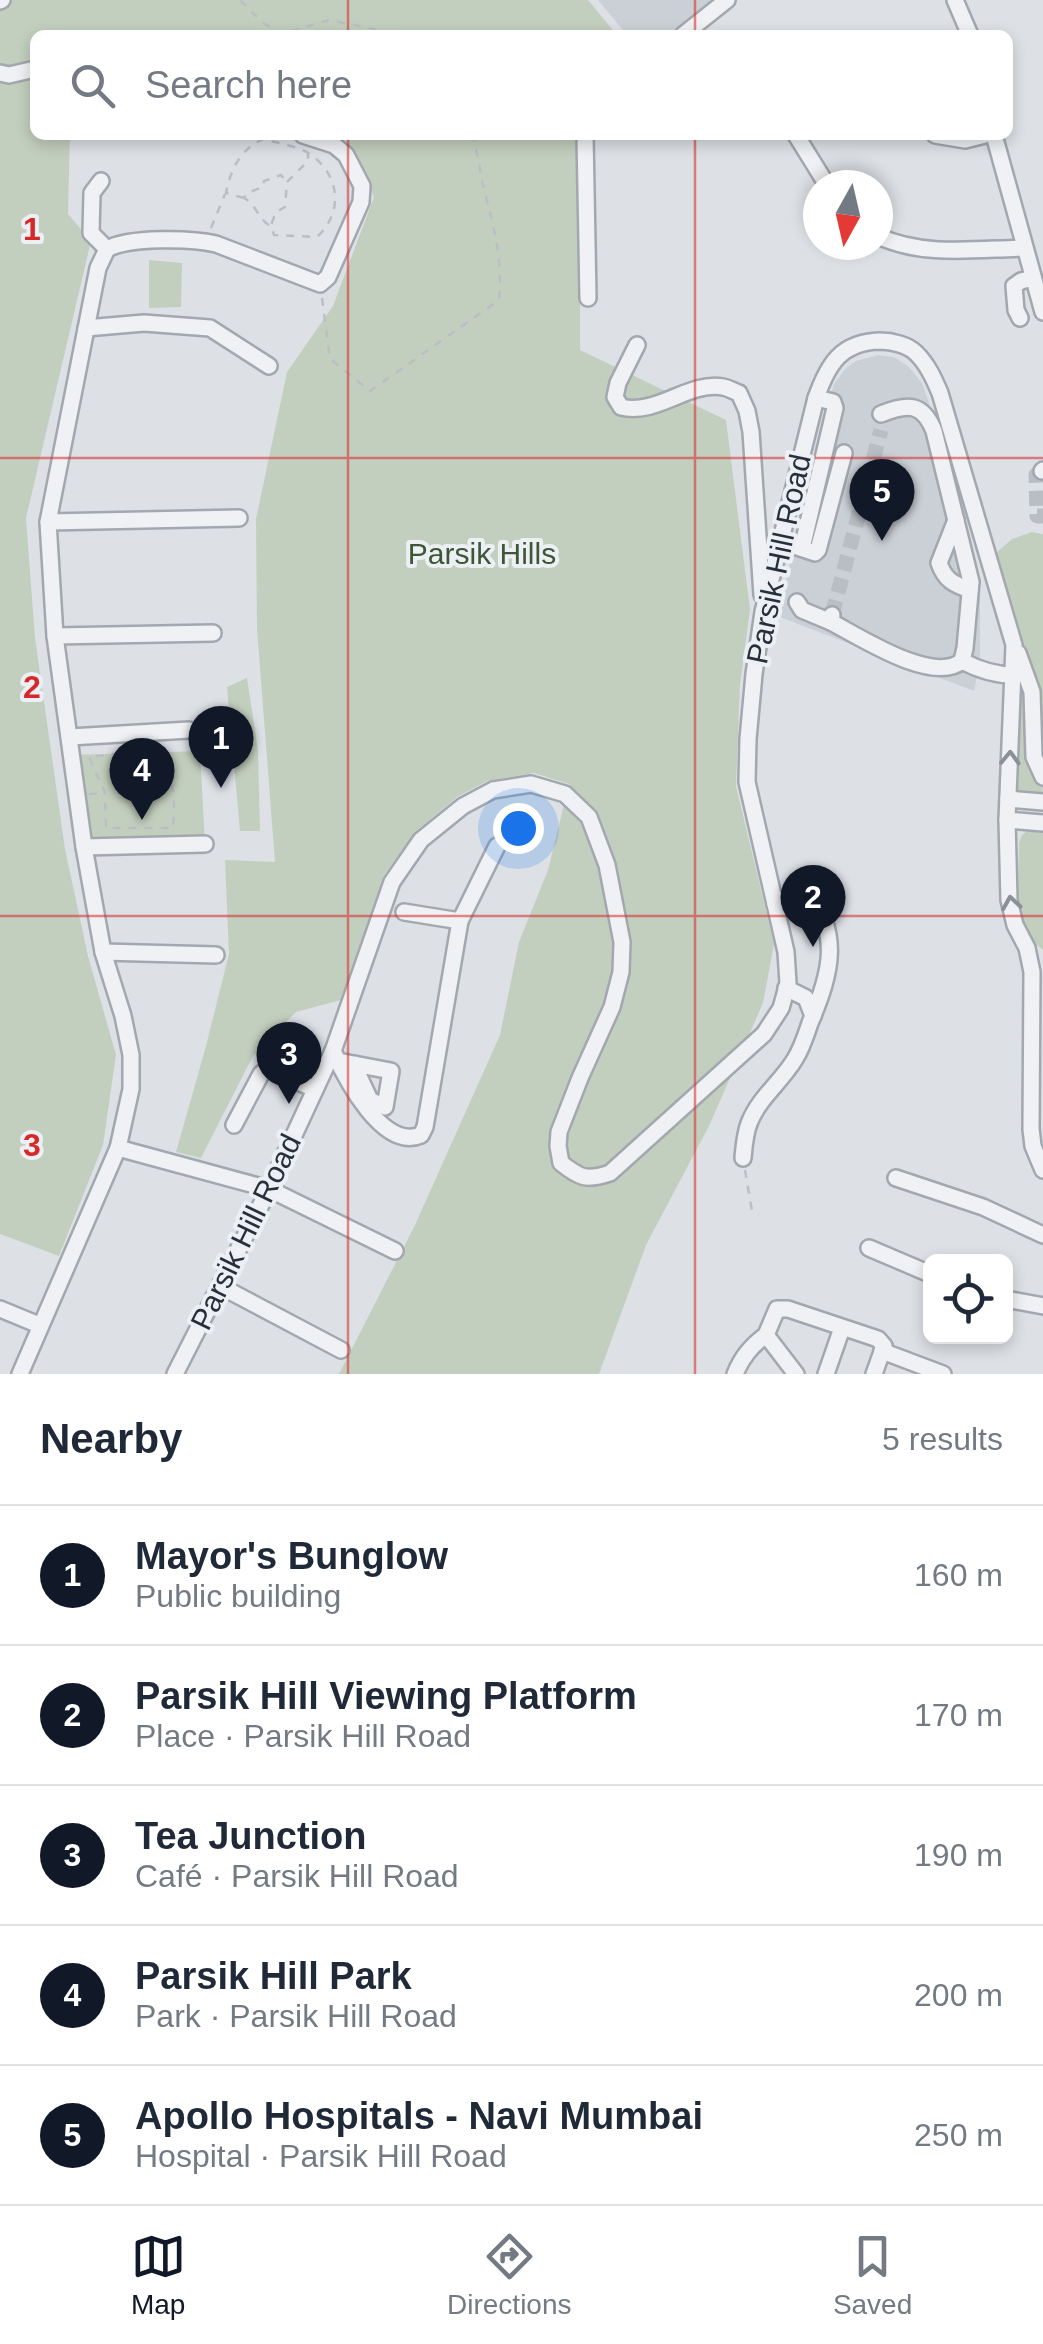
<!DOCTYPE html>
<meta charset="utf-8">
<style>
:root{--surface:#fff;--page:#f2f2f3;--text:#1f2937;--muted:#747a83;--line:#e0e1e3;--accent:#111827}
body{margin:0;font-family:Arial,sans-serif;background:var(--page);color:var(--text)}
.controls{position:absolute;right:30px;bottom:30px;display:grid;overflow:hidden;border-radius:15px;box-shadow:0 5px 15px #0003}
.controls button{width:90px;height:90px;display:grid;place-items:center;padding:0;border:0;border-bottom:2px solid var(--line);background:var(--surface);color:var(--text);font:50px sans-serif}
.compass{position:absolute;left:803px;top:170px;width:90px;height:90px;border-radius:50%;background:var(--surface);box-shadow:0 5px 15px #0003;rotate:188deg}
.you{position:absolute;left:518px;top:828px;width:35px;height:35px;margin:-25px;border:8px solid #fff;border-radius:50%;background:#1a73e8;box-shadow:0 0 0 15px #1a73e833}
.badge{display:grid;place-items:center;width:65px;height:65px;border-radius:50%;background:var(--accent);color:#fff;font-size:32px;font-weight:700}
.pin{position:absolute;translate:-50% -82px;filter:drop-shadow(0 2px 5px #0008)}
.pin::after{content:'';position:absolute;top:52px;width:35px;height:30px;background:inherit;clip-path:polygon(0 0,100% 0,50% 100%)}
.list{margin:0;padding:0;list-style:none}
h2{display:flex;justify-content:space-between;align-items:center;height:130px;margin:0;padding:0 40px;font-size:42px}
h2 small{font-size:32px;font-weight:400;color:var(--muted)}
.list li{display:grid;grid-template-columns:65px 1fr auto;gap:30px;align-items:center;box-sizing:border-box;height:140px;padding:0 40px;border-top:2px solid var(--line)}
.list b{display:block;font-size:38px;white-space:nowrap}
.list p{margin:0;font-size:32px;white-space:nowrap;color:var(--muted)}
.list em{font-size:32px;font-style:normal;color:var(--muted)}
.icon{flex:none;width:55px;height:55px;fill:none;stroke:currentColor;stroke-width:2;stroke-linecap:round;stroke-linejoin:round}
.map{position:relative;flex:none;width:1043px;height:1374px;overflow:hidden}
.search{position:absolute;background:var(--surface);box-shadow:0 5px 15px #0003;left:30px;right:30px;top:30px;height:110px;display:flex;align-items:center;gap:25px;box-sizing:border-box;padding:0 35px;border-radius:15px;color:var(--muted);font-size:38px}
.sheet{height:830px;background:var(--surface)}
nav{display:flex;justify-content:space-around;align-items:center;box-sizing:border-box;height:140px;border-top:2px solid var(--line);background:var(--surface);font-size:28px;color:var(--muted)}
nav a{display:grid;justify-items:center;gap:5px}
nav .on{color:var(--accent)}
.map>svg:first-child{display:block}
.built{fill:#cbd0d7}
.green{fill:#c3cfbe}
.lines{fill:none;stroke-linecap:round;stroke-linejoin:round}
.minor-tunnel{stroke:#b9bdc4;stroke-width:15;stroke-dasharray:15 8;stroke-linecap:butt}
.minor-casing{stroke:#a3a8af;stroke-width:20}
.path{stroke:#bbbfc4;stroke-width:2.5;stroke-dasharray:8 8;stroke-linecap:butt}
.minor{stroke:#eff1f4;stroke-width:15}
.oneway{stroke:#8b9098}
.grid{fill:none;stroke:#d62828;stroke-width:2.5;stroke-opacity:0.55}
.labels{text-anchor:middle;stroke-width:8;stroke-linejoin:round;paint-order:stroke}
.park-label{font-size:30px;fill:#3d5636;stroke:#eceff4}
.street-label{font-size:30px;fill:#272f3b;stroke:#eceff4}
.grid-label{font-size:32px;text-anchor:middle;font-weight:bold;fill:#d62828;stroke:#eceff4;stroke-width:8;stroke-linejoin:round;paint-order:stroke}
</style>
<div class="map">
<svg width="1043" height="1374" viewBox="0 0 1043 1374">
<rect width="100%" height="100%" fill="#dde1e6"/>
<g class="built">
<polygon points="598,0 711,0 668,35 627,35"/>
<polygon points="878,355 894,357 909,367 922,383 937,426 980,589 980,662 974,691 777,616 834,384 846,368 856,361"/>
</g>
<g class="green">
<polygon points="0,0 588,0 617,35 35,35 35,135 70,135 68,214 91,241 26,518 35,638 65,849 88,956 116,1055 103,1145 59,1256 0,1234"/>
<polygon points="345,135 580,135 580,350 726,420 750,609 740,685 736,786 774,944 763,1003 709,1126 646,1245 599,1374 339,1374 415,1225 500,1035 519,942 548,870 569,784 534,773 487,781 457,797 416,831 384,875 345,999 296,1012 253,1056 201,1158 176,1152 206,1046 229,954 225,860 275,862 257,629 256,519 287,372 333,306 374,197"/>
<polygon points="149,260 182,263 181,307 149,308"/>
<polygon points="1032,532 1043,534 1043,765 1034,735 1000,564 996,553 1012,539"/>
<path d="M1019,677c6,16 6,31 9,48 3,23 15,48 15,71l-29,-3z"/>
<polygon points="247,678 258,750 260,831 240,831 227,687"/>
<polygon points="200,751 205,844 84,847 72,755"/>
<path d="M1027,831l16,2v117c-31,-21 -24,-75 -24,-108l3,-7z"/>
</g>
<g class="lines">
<g class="minor-tunnel">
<polyline points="1042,471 1036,475 1037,516 1043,516"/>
<polyline points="832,615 881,430"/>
</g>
<g class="minor-casing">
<g id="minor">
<polyline points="955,0 970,35"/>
<polyline points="0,1 2,0"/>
<polyline points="683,35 727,0"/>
<polyline points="0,73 9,75 35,69"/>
<polyline points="585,135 588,298"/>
<polyline points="796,135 827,185"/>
<polyline points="935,135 965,140 985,135"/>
<polyline points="994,135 1043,312"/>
<polyline points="101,181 92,193 91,233 107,249"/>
<path d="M878,236c45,21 97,13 146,12"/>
<path d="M107,249c22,-12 84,-11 109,-5l104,40 8,-7 33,-75 1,-16 -16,-31 -12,-10 -31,-10"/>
<polyline points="1020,318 1016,310 1014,286 1021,281 1033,278"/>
<polyline points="86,328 144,323 210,328 269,366"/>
<path d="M637,345l-19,38 -3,14 6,10c36,9 67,-26 102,-20 6,1 10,4 16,6l8,18 4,21 11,163"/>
<path d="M881,414c27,-11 42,-11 53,17l37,151 -6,66 -3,13c17,9 32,14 51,14"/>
<polyline points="1042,471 1043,470"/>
<path d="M956,520l-17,43c6,17 14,21 31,27"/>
<polyline points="48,522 239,518"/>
<polyline points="794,546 815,553 818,550 844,453"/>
<polyline points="802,548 835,408 833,402 816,398"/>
<polyline points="797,602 802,610 831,622"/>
<path d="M832,615l-1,7c29,15 102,63 131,39"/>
<polyline points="55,636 213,633"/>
<polyline points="1018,653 1032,692 1034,757 1043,777"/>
<polyline points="70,737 189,730"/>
<polyline points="1008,799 1043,802"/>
<polyline points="1007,820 1009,900 1015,925 1027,948 1032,972 1031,1129 1033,1146 1043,1170"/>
<polyline points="84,847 205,844"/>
<polyline points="460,921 497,846"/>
<polyline points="103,952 216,955"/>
<polyline points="786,988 806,998 813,1016"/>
<path d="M333,1051c13,28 50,100 88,84l4,-8 35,-206 -56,-9"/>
<polyline points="338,1061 391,1071 385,1107 370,1100 355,1068 355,1064"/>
<polyline points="234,1125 261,1074 267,1069 315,1089"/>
<polyline points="118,1148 269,1189 395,1251"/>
<path d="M743,1158c1,-12 2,-26 7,-37 10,-24 32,-40 45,-62 7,-11 11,-24 15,-36 22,-52 31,-89 -4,-137l-31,18"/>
<polyline points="896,1178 983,1207 1043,1235"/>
<polyline points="869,1248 930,1274"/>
<polyline points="220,1286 341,1350"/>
<polyline points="1006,1299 1043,1306"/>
<polyline points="0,1309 39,1325"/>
<polyline points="766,1335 777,1309 788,1309 878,1339 884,1346 874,1374"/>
<polyline points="882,1351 943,1374"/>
<polyline points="20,1374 118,1148 131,1089 131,1055 123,1016 103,952 84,847 55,636 48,522 98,268 107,249"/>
<path d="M175,1374l94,-185 64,-138 59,-169 29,-42 42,-34 30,-16 38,-6 34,10 24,23 18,48 15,77 -1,30 -9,35 -32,71 -21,54 -1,14 3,17c19,15 25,18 49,10l154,-139 17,-26 7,-25 -2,-31 -39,-170 1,-43 6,-65 9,-62 53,-214c12,-34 25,-56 64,-57 12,0 28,4 36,12 12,12 18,26 24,40l74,252 -7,175 36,3"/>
<path d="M735,1374c7,-17 16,-28 31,-39l30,39"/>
<polyline points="826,1374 842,1328"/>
</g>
</g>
<g class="path">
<polyline points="240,0 263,23 281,34 329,20 404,35"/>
<path d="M244,198l-18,-5c5,-25 14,-43 37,-54 14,4 35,7 47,15 30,21 34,58 7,83l-43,-2 -3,-10 5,-13 9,-5 2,-25 21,-21v-7"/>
<path d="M269,225c-11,-6 -13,-21 -25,-27l3,-5 16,-6 1,-6 17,-6 4,5"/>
<polyline points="211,228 225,194"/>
<path d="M322,298l8,61 40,32 129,-91c3,-40 -3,-65 -13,-103 -6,-21 -7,-41 -14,-62"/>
<path d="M122,753c8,2 17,2 25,4 30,10 28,45 26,71h-67l-1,-35 -16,-36z"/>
<polyline points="89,794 105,793"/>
<polyline points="820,866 828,876"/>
<polyline points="821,880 829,877 838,887"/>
<polyline points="745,1170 753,1217"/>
</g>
<use href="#minor" class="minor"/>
</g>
<defs><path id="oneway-chevron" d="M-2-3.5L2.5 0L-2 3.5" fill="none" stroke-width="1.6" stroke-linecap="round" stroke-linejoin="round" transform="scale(2.5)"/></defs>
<g class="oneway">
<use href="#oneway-chevron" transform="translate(1010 758) rotate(-88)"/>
<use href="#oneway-chevron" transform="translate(1011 903) rotate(-99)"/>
</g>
<path class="grid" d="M348,0v35M695,0v35M348,135v1239M695,135v1239M0,458h1043M0,916h1043"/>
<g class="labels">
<g class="park-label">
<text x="482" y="564">Parsik Hills</text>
</g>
<g class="street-label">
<text transform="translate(779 559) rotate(-78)" y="10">Parsik Hill Road</text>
<text transform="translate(246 1232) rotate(-64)" y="10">Parsik Hill Road</text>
</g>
</g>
<g class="grid-label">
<text x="32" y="240">1</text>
<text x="32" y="698">2</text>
<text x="32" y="1156">3</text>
</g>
</svg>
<div class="controls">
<button><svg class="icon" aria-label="locate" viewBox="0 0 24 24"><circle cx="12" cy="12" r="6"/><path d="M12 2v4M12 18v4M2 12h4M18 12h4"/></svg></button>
</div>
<svg class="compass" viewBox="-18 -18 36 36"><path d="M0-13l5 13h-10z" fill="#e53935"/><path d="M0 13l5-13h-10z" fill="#747a83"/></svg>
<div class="you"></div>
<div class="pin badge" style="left:221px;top:788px">1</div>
<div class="pin badge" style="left:813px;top:947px">2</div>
<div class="pin badge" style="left:289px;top:1104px">3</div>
<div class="pin badge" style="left:142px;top:820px">4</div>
<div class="pin badge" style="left:882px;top:541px">5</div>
<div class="search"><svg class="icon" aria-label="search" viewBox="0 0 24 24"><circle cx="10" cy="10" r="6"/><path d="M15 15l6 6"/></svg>Search here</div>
</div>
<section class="sheet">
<h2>Nearby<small>5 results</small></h2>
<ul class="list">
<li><span class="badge">1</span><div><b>Mayor's Bunglow</b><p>Public building</p></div><em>160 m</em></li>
<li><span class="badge">2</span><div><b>Parsik Hill Viewing Platform</b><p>Place · Parsik Hill Road</p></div><em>170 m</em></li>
<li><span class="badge">3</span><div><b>Tea Junction</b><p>Café · Parsik Hill Road</p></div><em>190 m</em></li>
<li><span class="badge">4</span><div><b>Parsik Hill Park</b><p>Park · Parsik Hill Road</p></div><em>200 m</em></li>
<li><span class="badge">5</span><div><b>Apollo Hospitals - Navi Mumbai</b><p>Hospital · Parsik Hill Road</p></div><em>250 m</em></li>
</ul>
</section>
<nav>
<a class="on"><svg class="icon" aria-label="map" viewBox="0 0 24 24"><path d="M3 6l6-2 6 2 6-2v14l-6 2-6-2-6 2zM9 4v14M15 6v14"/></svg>Map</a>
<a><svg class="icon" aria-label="directions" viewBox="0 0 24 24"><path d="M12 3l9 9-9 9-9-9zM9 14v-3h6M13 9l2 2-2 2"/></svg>Directions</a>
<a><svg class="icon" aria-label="saved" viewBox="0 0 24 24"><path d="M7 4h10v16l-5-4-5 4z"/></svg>Saved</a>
</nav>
